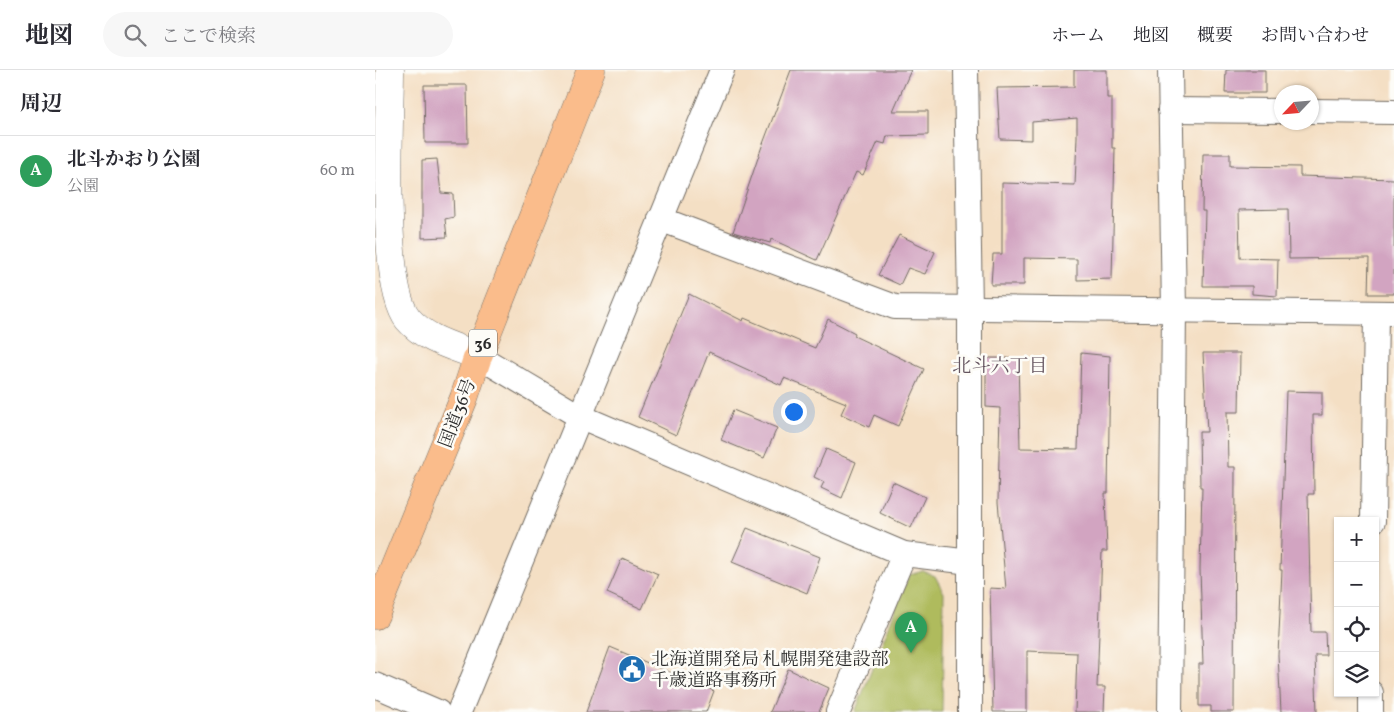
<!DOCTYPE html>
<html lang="ja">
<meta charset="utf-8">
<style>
:root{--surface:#fff;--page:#f7f7f7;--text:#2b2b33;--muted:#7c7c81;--line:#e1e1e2;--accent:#1f6fb2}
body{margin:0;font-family:Vollkorn,"Noto Serif JP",serif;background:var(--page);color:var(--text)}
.controls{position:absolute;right:15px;bottom:15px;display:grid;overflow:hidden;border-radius:0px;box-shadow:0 1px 4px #0004}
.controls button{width:45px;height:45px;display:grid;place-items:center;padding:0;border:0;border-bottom:1px solid var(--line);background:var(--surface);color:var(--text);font:25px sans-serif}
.compass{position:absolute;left:899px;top:15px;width:45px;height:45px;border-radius:50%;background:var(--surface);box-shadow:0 1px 4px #0004;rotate:244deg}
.you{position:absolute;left:418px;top:341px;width:18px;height:18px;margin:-12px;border:4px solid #fff;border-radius:50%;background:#1a73e8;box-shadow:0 0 0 8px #1a73e833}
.badge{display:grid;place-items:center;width:32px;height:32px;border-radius:50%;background:var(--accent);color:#fff;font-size:16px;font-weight:700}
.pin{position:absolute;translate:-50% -41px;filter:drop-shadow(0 1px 2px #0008)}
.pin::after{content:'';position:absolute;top:26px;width:18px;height:15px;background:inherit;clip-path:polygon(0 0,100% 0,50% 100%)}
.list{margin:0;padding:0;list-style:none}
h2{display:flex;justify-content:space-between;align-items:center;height:65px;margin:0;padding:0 20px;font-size:21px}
h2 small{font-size:16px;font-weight:400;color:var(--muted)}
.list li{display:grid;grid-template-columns:32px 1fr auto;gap:15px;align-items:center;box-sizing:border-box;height:70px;padding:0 20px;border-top:1px solid var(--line)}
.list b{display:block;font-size:19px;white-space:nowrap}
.list p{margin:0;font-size:16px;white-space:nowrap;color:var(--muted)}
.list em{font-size:16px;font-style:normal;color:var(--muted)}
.icon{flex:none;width:28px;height:28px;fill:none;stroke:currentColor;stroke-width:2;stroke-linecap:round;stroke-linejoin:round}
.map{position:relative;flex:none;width:1019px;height:642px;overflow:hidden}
header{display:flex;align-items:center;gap:30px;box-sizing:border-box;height:70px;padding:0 25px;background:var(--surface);border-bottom:1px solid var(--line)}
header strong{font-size:24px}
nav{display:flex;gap:28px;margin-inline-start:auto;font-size:18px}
.search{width:350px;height:45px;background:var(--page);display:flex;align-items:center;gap:12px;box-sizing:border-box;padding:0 18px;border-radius:28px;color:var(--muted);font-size:19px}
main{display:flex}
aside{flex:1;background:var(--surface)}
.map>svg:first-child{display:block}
.green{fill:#afbb5d;stroke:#6d7344}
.building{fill:#d2a4c1}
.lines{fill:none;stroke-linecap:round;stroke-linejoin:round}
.minor-casing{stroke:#716a61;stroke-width:26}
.tertiary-casing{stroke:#716a61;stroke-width:29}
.trunk-casing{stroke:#716a61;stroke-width:29}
.minor{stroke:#fff;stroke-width:24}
.tertiary{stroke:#fff;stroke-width:28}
.trunk{stroke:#fabc8b;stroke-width:28}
.labels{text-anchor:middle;stroke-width:5;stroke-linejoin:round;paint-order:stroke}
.shield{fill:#fdfcf7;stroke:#6a6a68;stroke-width:1}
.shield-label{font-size:16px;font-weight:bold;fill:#2b2b2b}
.street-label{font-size:18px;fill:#2b2b2b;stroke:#fdfcf7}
.poi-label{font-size:18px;fill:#2b2b2b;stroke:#fdfcf7;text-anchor:start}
.neighbourhood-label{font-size:19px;fill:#655560;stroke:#fdfcf7}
</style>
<header>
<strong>地図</strong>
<div class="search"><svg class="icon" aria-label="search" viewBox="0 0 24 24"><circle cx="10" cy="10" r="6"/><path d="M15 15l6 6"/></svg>ここで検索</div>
<nav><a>ホーム</a><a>地図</a><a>概要</a><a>お問い合わせ</a></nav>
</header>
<main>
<aside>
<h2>周辺<small></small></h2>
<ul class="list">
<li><span class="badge" style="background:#2e9e5b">A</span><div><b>北斗かおり公園</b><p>公園</p></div><em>60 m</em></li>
</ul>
</aside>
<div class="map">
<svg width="1019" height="642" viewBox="0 0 1019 642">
<rect width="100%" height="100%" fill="#fdfcf7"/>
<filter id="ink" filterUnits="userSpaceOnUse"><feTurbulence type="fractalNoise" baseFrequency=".02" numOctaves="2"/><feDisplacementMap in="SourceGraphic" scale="10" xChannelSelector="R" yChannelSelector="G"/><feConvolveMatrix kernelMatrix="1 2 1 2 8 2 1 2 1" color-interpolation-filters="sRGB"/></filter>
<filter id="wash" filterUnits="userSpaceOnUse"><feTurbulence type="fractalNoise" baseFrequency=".0096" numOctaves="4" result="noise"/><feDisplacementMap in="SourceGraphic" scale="20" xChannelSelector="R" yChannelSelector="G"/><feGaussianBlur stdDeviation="1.12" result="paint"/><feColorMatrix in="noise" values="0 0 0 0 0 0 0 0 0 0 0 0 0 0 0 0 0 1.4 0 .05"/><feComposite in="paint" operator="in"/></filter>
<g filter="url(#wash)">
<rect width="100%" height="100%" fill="#f4dfc4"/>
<polygon class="green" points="548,501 560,506 569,523 567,642 480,642 534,505"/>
<g id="blocks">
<g class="building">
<polygon points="416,0 536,0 518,41 553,41 553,65 512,66 510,74 503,72 488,105 481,102 442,190 396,169 395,173 358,162 386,79"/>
<polygon points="699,0 732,0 732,28 737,28 737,78 740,78 737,209 702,210 702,189 649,188 649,215 616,215 618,184 627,184 627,113 700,115 702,67 702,48 657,52 657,70 625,69 622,18 699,17"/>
<polygon points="851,0 890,0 890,23 850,23"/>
<polygon points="49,15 92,15 93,73 50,73"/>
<polygon points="828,84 855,84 855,96 925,97 925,106 1019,109 1019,224 993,224 994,188 914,189 913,139 864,140 865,188 903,189 902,226 877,224 877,216 828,216 830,141 827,141"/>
<polygon points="62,89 66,123 78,124 79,147 70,149 72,167 47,168 47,90"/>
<polygon points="524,165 560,182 550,204 533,198 525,215 503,205"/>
<polygon points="314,224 368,251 369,248 440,278 453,249 480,263 479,266 549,299 523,356 499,345 494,357 466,344 471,333 409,308 406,315 334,282 301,365 263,347"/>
<polygon points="706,283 735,286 733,423 730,423 732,481 727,481 722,617 730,617 729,642 700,642 702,583 652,581 652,642 618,642 615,518 631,519 623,432 625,338 611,337 611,288 643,288 645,378 703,379"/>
<polygon points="828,283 865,283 864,342 852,342 853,397 860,397 859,642 836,642 836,636 824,636 824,594 828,594 825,499 827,417 825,417 824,362 832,362"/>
<polygon points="911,321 947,322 947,345 938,345 939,424 933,424 936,562 950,562 951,585 940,585 942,642 906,642 903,585 907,500 905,500"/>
<polygon points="358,340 402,358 389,388 346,370"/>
<polygon points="451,379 481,392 467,428 446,418 449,412 439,407"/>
<polygon points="518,412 550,427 536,458 505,443"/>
<polygon points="372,458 445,487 432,523 357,492"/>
<polygon points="247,488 283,504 267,539 232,523"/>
<polygon points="235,577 339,621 331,642 211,642"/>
<polygon points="413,599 454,618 444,642 395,642"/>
</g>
</g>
</g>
<g filter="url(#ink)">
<use href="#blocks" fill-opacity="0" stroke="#716a61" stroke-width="1"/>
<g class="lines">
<g class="minor-casing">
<g id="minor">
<polyline points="591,0 595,238 595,642"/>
<polyline points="795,40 906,41"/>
<polyline points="936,41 1019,42"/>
<polyline points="285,149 520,237 1019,243"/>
<polyline points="103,286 204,346 529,484 595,492"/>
<polyline points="998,451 1001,243"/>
<polyline points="0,615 63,642"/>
<polyline points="84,642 347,0"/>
<polyline points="463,642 529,484"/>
<polyline points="795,642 799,240 795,0"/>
<polyline points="996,642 996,623"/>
</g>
</g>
<g class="tertiary-casing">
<path id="tertiary" d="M15,0c0,49 -10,215 18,249 18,21 45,27 70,37"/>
</g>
<g class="trunk-casing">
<polyline id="trunk" points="0,545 89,328 103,286 216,0"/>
</g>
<use href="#minor" class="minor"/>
<use href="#tertiary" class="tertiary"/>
<use href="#trunk" class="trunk"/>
</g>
</g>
<defs>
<g id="civic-disc" transform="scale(1.4375)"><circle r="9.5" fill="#1f6fb2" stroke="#fdfcf7"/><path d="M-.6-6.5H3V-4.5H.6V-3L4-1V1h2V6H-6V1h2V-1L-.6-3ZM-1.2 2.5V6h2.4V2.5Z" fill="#fff"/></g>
</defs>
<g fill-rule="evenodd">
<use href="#civic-disc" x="257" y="599"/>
</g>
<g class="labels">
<rect class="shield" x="94" y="259.5" width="28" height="27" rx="4"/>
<g class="shield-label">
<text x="108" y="279">36</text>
</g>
<g class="street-label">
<text transform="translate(82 343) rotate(-69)" y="6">国道36号</text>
</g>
<g class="poi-label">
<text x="276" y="595">北海道開発局 札幌開発建設部<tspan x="276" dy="21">千歳道路事務所</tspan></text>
</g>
<g class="neighbourhood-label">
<text x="625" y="302">北斗六丁目</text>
</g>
</g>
</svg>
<div class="controls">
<button>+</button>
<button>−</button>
<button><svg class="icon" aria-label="locate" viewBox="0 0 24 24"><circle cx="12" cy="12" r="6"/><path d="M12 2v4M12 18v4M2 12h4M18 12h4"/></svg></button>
<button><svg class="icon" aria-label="layers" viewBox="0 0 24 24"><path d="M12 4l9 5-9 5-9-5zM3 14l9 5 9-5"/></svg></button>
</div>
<svg class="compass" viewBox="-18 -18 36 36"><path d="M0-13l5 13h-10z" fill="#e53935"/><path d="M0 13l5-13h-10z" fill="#7c7c81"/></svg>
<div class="you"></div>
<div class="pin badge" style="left:536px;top:583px;background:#2e9e5b">A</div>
</div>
</main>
